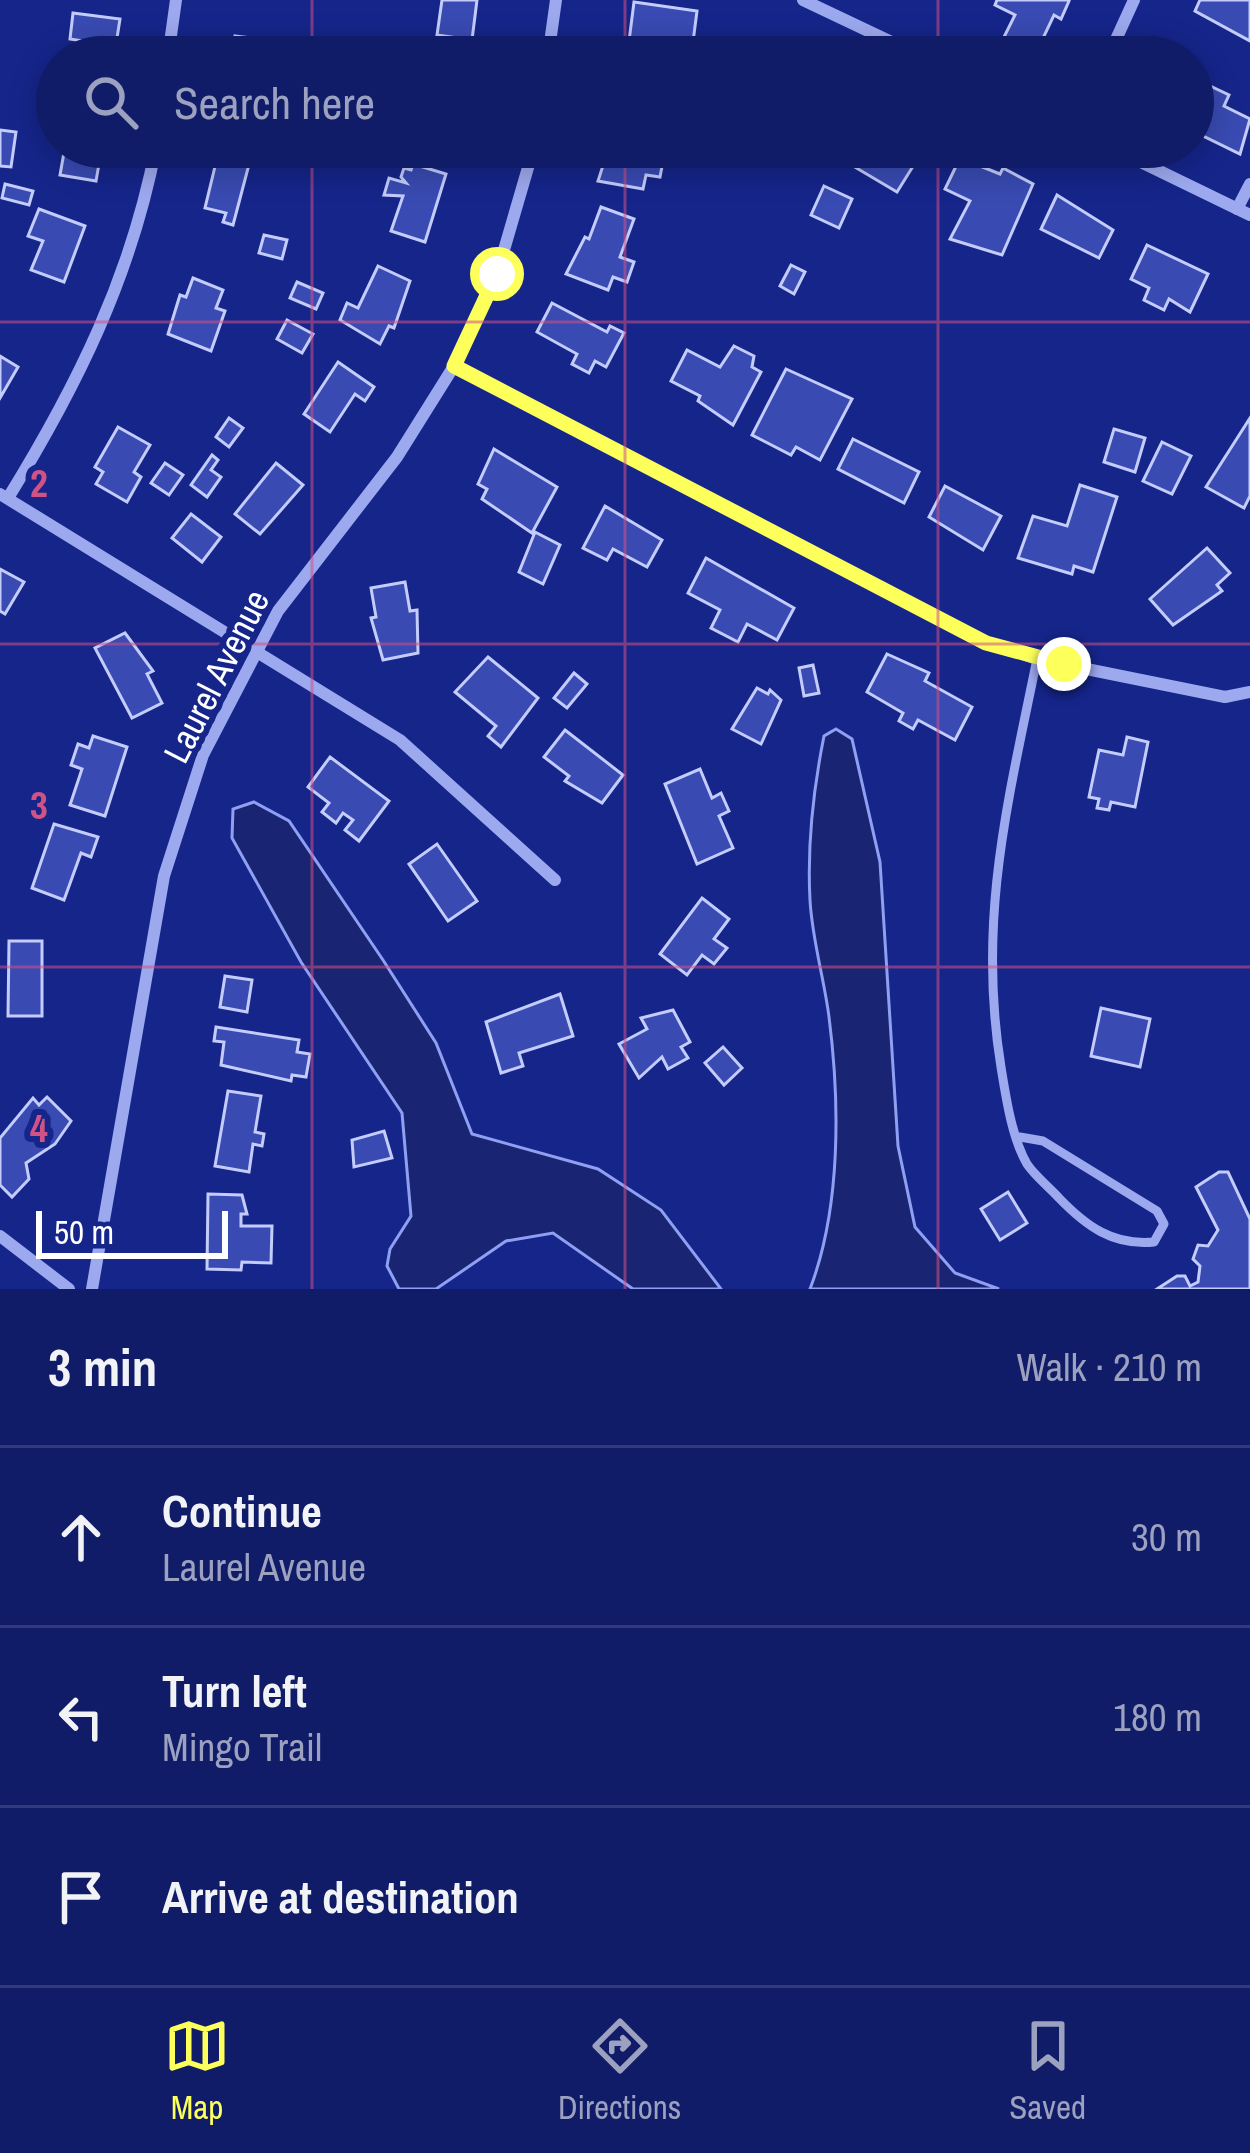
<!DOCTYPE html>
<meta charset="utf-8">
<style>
:root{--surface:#101c68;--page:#1e2971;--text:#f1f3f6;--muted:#9ca1c0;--line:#303a7c;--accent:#fdff5b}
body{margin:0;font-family:"Archivo Narrow",sans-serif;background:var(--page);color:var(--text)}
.scale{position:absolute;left:36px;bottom:30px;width:192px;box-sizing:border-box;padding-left:12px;border:6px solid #fff;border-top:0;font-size:33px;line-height:42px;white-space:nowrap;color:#fff;-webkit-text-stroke:9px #15258a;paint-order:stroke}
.stop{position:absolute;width:36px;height:36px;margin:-27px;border:9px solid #fdff5b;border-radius:50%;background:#fff}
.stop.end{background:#fdff5b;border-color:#fff;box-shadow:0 3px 12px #0008}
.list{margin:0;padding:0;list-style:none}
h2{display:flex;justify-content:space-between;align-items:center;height:156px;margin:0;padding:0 48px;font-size:51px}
h2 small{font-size:39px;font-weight:400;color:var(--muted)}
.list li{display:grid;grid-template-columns:78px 1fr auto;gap:36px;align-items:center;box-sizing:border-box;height:180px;padding:0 48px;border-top:3px solid var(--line)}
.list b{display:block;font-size:45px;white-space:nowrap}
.list p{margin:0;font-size:39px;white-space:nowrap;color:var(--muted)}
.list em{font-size:39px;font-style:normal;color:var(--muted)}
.icon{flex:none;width:66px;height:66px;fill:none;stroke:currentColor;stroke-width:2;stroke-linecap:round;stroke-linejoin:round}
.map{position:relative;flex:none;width:1250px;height:1289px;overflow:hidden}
.search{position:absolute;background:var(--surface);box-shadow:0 6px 30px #0003;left:36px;right:36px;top:36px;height:132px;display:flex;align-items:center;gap:30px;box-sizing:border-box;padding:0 42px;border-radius:66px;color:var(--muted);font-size:45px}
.sheet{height:696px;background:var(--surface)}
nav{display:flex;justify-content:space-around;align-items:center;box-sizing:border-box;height:168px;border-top:3px solid var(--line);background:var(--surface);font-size:33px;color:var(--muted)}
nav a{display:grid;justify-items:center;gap:6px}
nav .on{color:var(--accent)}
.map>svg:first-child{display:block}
.water{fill:#192572;stroke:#8f9ff2;stroke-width:3}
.building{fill:#394ab2;stroke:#c3ccfb;stroke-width:3}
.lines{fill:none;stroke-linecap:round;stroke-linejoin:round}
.lane{stroke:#9da9ef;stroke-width:9}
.street{stroke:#9da9ef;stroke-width:12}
.route{stroke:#fdff5b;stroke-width:15}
.grid{fill:none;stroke:#d15284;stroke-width:3;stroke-opacity:0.55}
.labels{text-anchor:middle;stroke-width:12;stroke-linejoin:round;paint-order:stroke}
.street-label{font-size:36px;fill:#fff;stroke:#15258a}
.grid-label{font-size:39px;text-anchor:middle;font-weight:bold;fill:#d15284;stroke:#15258a;stroke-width:12;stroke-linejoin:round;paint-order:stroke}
</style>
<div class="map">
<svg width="1250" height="1289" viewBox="0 0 1250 1289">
<rect width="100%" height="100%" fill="#15258a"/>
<g class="water">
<path d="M836,729l16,10 28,123 18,284 17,81 40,46 44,16h-189c31,-81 30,-186 19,-272 -5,-39 -17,-78 -19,-117 -3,-56 3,-109 14,-164z"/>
<polygon points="254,802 289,821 383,960 436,1043 472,1134 598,1169 661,1210 721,1289 633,1289 553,1233 506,1241 436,1289 399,1289 387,1266 390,1249 411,1216 402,1113 301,962 232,838 233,809"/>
</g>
<g class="building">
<polygon points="442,0 477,0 472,40 437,35"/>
<polygon points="997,0 1067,0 1069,1 1061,19 1054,15 1036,53 1004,37 1015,15 995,5"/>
<polygon points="1200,0 1250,0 1250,41 1195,11"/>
<polygon points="634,2 697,11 693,42 684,41 688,57 627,57"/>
<polygon points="73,13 120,19 114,57 81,57 83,41 70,39"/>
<polygon points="235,36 269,40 275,46 274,57 232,57"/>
<polygon points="1206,84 1229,95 1224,106 1250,119 1240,154 1193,131 1193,92 1200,95"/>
<polygon points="0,130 16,132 11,167 0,166"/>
<polygon points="65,147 102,147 96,181 60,175"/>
<polygon points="609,147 650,147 649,153 664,156 660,177 646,175 643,189 598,181"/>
<polygon points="862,147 925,147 897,192 853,166"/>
<polygon points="219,150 251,157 233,225 223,222 226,213 205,208"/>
<polygon points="960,158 1000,174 1003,168 1033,184 1002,255 950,239 970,201 945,189"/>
<polygon points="413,164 446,174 425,242 391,231 403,196 384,195 389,178 406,183 401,177 404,168 411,170"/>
<polygon points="5,184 33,191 29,205 2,198"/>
<polygon points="824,186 852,199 839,228 811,215"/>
<polygon points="1057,195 1113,230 1099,258 1041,229"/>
<polygon points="601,207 634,219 620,257 634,262 627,282 613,277 608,290 566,274 585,237 589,239"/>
<polygon points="39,209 85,226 64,282 31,270 43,241 28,236"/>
<polygon points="264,235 287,240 282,259 259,253"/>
<polygon points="1147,245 1208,274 1190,312 1169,299 1164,310 1144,300 1149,288 1131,279"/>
<polygon points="791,265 805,272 794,294 780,286"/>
<polygon points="378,266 410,281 394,328 389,326 380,344 340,320 347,303 358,308"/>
<polygon points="193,278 223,290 216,308 225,311 211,351 168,334 180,295 186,297"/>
<polygon points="297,282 323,293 316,309 290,298"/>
<polygon points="552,303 607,332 610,326 624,333 606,367 595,361 589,373 572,364 577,354 537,332"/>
<polygon points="287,320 313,334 302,353 277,339"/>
<polygon points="734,346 754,356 752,367 761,372 733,425 698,401 700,396 671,381 687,350 720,367"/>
<polygon points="0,356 18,367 0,398"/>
<polygon points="338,362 374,387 365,401 355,394 330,432 304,414"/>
<polygon points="786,369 852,399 820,460 796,447 791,455 752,435"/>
<polygon points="229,418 243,428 229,447 216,437"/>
<polygon points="1250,418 1250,496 1244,508 1206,487"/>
<polygon points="118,427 150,445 134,472 141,477 127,502 96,484 103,472 95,467"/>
<polygon points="1114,429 1145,438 1135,472 1104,462"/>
<polygon points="853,439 919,472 904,503 838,469"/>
<polygon points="1162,442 1191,456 1172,494 1143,481"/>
<polygon points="494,449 557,487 532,533 482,499 487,489 478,484"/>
<polygon points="212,455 218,460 211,470 221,477 207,497 191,485"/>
<polygon points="165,463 183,475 169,495 151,483"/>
<polygon points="276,463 303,485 260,534 235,514"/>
<polygon points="1080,485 1117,497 1093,572 1074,566 1072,574 1018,558 1033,516 1067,526"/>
<polygon points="945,486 1001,516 983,550 929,517"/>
<polygon points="605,506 662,540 647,567 613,549 607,560 583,548"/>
<polygon points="191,514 221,537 202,562 172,538"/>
<polygon points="535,532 560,545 543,584 519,572"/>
<polygon points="1207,548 1230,573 1217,585 1222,591 1173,625 1150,599"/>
<polygon points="706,558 794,608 777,640 747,624 738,642 711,628 720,610 688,593"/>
<polygon points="0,569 24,582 5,614 0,611"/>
<polygon points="405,582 410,611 417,610 418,653 383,660 371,618 376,617 371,588"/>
<polygon points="125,633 153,671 147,674 162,703 132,718 95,648"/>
<polygon points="887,654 929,673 925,681 972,707 955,740 918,720 913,729 899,721 903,713 867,692"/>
<polygon points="488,657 538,698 501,747 488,736 496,726 455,692"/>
<polygon points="813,665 819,693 804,696 799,668"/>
<polygon points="574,673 587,684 567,708 554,698"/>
<polygon points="757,688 768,694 770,690 781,700 761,744 732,729"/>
<polygon points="565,730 623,775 602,803 565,781 569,776 544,757"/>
<polygon points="93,736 127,747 105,816 70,805 82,769 71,765 78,744 89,748"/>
<polygon points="1127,737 1148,742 1135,807 1111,802 1109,810 1097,808 1099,799 1089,797 1099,750 1123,755"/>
<polygon points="330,757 389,801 359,841 345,830 353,820 343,813 336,823 322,812 329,803 308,787"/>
<polygon points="700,769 712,798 721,793 729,811 719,816 733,848 697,864 665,784"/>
<polygon points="54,824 98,837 91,857 81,853 64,900 32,888"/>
<polygon points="437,844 477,901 448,921 409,864"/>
<polygon points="702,898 729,919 714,939 727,948 714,964 702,955 687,975 660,954"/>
<polygon points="9,941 42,941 42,1016 8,1016"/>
<polygon points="225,976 252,980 247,1012 220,1007"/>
<polygon points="560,994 573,1036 519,1053 523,1066 501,1073 486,1022"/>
<polygon points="1101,1008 1150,1019 1140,1067 1091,1056"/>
<polygon points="673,1010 690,1042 681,1047 688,1058 668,1069 662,1057 639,1078 619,1044 647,1029 641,1018"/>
<polygon points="216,1027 299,1040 297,1052 310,1054 306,1077 292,1075 291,1081 221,1065 224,1042 214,1041"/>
<polygon points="723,1047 742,1068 724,1085 705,1063"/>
<polygon points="228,1091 261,1096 255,1132 264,1134 262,1146 253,1144 249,1172 215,1166"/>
<polygon points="47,1097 71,1121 55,1144 26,1163 29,1179 12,1197 0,1185 0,1138 33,1098 39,1105"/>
<polygon points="384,1131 392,1158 354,1167 352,1140"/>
<polygon points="1219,1172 1228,1172 1250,1219 1250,1289 1157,1289 1177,1276 1185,1276 1190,1286 1198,1282 1200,1266 1193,1259 1198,1245 1208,1246 1218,1230 1196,1187"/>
<polygon points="1008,1192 1027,1223 1000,1240 981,1209"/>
<polygon points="208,1194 242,1195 247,1214 241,1214 241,1226 272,1226 271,1263 242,1262 241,1270 207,1269"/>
</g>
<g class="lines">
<path class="lane" d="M1020,1137l23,4 114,70 7,13 -10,18c-41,4 -68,-16 -95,-44 -10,-11 -24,-22 -32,-34 -15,-26 -21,-66 -26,-97 -24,-147 7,-266 36,-408"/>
<g class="street">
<polyline points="803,0 923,57"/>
<polyline points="168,57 176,0"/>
<polyline points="548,57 556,0"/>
<polyline points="1108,57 1134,0"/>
<polyline points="1110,147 1250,215"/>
<polyline points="1237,209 1250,184"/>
<polyline points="454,366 986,642 1037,659 1225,697 1250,692"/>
<polyline points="0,494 400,740 555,880"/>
<path d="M8,498c69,-112 123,-221 148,-351"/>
<polyline points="0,1236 69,1289"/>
<polyline points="92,1289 164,876 203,755 278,611 397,457 454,366 497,274 534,147"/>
</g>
</g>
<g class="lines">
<polyline class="route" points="497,274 454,366 986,643 1064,664"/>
</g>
<path class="grid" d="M312,0v57M625,0v57M938,0v57M312,147v1142M625,147v1142M938,147v1142M0,322h1250M0,644h1250M0,967h1250"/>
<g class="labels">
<g class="street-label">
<text transform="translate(216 676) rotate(-63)" y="13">Laurel Avenue</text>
</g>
</g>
<g class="grid-label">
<text x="39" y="497">2</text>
<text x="39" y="819">3</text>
<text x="39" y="1142">4</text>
</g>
</svg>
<div class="scale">50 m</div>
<div class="stop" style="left:497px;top:274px"></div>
<div class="stop end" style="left:1064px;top:664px"></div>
<div class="search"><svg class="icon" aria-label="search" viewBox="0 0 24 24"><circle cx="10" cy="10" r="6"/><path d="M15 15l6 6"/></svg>Search here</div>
</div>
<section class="sheet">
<h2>3 min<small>Walk · 210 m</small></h2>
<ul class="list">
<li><svg class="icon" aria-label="ahead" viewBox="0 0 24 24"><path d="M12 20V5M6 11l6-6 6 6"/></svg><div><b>Continue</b><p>Laurel Avenue</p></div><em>30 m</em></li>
<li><svg class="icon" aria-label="left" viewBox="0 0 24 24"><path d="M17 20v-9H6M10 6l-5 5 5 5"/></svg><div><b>Turn left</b><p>Mingo Trail</p></div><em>180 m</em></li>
<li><svg class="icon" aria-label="arrive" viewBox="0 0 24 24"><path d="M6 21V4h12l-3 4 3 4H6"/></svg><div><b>Arrive at destination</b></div></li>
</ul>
</section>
<nav>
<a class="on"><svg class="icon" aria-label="map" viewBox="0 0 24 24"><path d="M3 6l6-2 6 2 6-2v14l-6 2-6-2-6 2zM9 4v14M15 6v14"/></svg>Map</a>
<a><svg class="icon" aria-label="directions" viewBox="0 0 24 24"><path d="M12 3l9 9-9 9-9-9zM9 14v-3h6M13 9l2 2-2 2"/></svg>Directions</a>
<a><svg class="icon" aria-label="saved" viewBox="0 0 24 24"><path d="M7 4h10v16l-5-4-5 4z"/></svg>Saved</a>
</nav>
